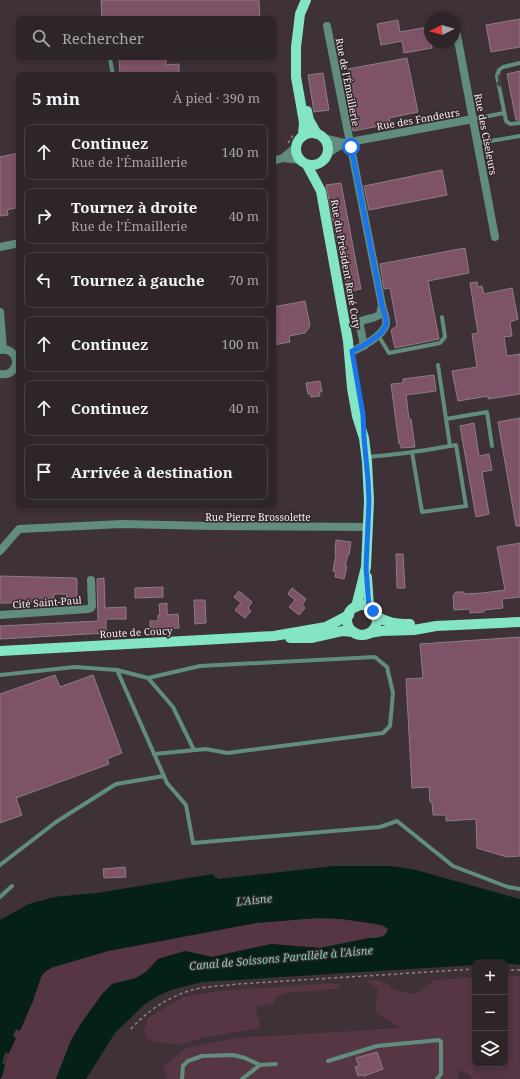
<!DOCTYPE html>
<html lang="fr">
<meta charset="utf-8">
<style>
:root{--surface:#2e2529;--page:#362d31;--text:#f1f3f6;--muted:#a7a5a8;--line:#494246}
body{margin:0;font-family:"Noto Serif",serif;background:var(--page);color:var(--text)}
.controls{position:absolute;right:12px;bottom:12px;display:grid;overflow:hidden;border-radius:8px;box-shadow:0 2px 6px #0003}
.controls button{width:36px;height:36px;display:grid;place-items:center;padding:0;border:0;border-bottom:1px solid var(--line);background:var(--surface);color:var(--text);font:20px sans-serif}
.compass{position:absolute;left:424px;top:12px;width:36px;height:36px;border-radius:50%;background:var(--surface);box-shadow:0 2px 6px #0003;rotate:265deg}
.stop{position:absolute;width:12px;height:12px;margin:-9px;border:3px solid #1a73e8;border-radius:50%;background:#fff}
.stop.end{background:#1a73e8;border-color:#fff;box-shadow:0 1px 4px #0008}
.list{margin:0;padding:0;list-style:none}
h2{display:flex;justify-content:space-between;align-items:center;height:52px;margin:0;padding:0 16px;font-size:17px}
h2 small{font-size:13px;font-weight:400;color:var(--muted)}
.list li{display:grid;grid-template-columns:26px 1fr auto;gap:12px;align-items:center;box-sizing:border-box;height:56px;margin:0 8px 8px;padding:0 8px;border:1px solid var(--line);border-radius:8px}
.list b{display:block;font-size:15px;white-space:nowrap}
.list p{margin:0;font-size:13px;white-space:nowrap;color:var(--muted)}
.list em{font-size:13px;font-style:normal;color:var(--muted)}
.icon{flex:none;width:22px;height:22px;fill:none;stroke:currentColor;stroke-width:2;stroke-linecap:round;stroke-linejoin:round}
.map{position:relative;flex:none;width:520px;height:1079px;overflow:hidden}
.search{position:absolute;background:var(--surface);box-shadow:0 2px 6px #0003;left:16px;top:16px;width:260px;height:44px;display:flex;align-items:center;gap:10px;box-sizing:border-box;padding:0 14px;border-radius:8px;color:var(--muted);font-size:15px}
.panel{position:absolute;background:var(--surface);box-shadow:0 2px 6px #0003;left:16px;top:72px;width:260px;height:436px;border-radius:8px}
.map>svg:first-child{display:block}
.green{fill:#563545}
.water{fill:#042017}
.building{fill:#7e5367;stroke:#8d7d84}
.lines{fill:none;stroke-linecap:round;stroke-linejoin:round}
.path{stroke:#8f8489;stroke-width:1.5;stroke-dasharray:3 3;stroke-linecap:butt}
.service{stroke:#608d7d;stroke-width:4}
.minor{stroke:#608d7d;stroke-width:8}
.primary{stroke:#83e5c4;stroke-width:10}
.oneway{fill:#3f4041}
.route{stroke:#1a73e8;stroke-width:5}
.labels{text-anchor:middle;stroke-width:3;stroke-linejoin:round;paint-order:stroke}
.street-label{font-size:10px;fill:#f7eef2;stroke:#34272d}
.water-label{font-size:11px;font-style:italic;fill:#80d4b7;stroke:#34272d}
</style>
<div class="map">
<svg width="520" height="1079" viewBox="0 0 520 1079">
<rect width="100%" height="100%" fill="#3e3137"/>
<g class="green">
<path d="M317,918c15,1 61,2 71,11 -2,9 -10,9 -19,9l-49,10 -49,-4 -59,13 -27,-6 -27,8 -11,12 -11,7 -24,6 -9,9 -21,29 -10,17 -16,40h-55l8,-26 7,-15 -3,-1 3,-8 3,2 14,-30 8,-24 5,-6 3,-2 59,-18 148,-28z"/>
<polygon points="505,976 520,976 520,1079 471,1079 470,1075 458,1070 458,1079 167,1079 163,1067 186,1048 236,1038 400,1028 398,1026 376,1013 376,1001 378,990 366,981 378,980 386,983 393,989 410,994 419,993 434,980 475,977 475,1064 505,1064"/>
<polygon points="332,983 339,984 341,986 337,989 287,993 276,997 273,1004 256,1007 261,1028 201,1038 181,1045 149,1041 144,1031 148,1018 183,997 218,991"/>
</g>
<path class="water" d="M334,866h55l23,3 108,30v66l-15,-2v-1h-30v3l-273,17 -31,8 -15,7 -11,7 -30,29 -29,46h-30l15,-39 11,-18 21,-29 9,-9 24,-6 11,-7 11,-12 27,-8 27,6 59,-13 49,4 49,-10c9,0 17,0 19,-9l-6,-4 -40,-6 -25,-1 -61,5 -148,28 -55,16c-6,3 -9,5 -12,10l-8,24 -13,30 -4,-2 -3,7 3,2 -7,15 -4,-1 -3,11 3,2 -3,12 -2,2v-159l29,-16 25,-7 43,-4 116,-19 1,2 5,3z"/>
<g class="building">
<polygon points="101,0 259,0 260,19 102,19"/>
<polygon points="520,19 520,47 491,52 486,25"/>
<polygon points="398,20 400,32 428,27 430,42 431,42 432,48 404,53 402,41 381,45 377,24"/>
<polygon points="119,57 166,57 166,65 179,64 179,75 120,75"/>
<polygon points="407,58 418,112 389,118 390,124 353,131 346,94 352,93 348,69"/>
<polygon points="520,71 520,120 516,120 507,74"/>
<polygon points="323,73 329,110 314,112 308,75"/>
<polygon points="19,153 19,207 7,210 8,215 0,216 0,157"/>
<polygon points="442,170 447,195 369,210 364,186"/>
<polygon points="341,183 361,289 347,292 326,185"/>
<polygon points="465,248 469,273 428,281 439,339 395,348 391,330 397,326 390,288 384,289 380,264"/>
<polygon points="477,282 478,287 482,286 484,294 512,288 518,319 510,322 512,336 504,337 507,356 520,354 520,394 488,399 488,396 458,401 452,371 477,367 472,334 478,333 470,283"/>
<polygon points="305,301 310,326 305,333 289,336 290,342 273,345 273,307"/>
<polygon points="434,375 436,391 406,395 409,419 411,419 415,447 401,448 401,444 399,444 391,384 403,383 403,379"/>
<polygon points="320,381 322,392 319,392 320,396 311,397 311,394 308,394 306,383"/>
<polygon points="520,418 520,526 516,526 498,422"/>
<polygon points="474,423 479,456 489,454 492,470 482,472 489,514 476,517 460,426"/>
<polygon points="336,540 351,542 349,555 348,554 345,566 347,566 344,579 335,577 336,572 333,571 336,553 335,553"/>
<polygon points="520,543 520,597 502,599 503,608 484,610 484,612 470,613 470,609 454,610 453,595 456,592 464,592 464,594 482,593 505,590 497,547"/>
<polygon points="396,554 403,554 405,588 397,588"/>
<polygon points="0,576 76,578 76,580 77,579 77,600 66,600 67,594 54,594 53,602 18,601 18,603 0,603"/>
<polygon points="104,578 105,608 126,607 126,619 106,619 106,633 0,639 0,626 98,621 97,579"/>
<polygon points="163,587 163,597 135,598 135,588"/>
<polygon points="292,588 306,599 302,605 305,608 299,615 289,607 295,600 288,594"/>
<polygon points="239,591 252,602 248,608 251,611 245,618 235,610 241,603 234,597"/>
<polygon points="194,600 205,600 206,623 195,624"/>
<polygon points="167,603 167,615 178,614 179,628 150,629 150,621 158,621 158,615 160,615 159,604"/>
<polygon points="520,637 520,856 507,857 477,848 476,819 446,821 446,815 433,815 432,802 430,802 429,787 412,788 406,679 423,678 420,644"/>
<polygon points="55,675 60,687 93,675 122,753 107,759 109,764 16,798 22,815 0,823 0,694"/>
<polygon points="125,867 126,877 104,878 103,869"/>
<polygon points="377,1052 383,1069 364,1076 362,1075 358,1076 355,1067 359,1066 356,1058"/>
</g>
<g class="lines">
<g class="path">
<polyline points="288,143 294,134"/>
<polyline points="505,970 520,970"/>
<path d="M131,1029c16,-18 37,-32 61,-39 15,-4 31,-4 46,-6l237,-15"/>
</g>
<g class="service">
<polyline points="110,59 113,75"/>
<polyline points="520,63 503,67 499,70 497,76 506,121 510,124 520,123"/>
<polyline points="473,119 504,113"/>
<polyline points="478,143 520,136"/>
<polyline points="378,335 389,353 440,343 445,337 442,317"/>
<polyline points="438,365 450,446"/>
<polyline points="446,419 487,412 492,446"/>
<path d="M367,457c28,-2 55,-6 83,-11l6,-1 10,61 -44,6 -10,-60"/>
<polyline points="117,670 148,678 200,666 375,657 387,667 393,693 390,726 383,733 227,753 206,749 154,754"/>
<polyline points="0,675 75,667 117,670 167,783 186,805 193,843 380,827 397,821 453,866 508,887 520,889"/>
<polyline points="148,678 173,707 194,750"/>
<polyline points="0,865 56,822 116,784 164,776"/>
<polyline points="0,897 12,886"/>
<polyline points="328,1061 377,1046 439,1040 441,1042 441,1074 437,1079"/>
<polyline points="182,1079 183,1066 188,1061 202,1056 233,1055 245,1058 260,1065 276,1064"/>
<polyline points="242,1079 260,1065"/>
</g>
<g class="minor">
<path d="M327,26l55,279c1,6 5,13 4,19 -2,11 -24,23 -33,27"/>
<polyline points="457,35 495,237"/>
<polyline points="323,138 344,143"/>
<polyline points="327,154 344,143 350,142 473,119"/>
<polyline points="283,158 300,160"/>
<polyline points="273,161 283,158 296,147"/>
<polyline points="0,247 19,243"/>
<polyline points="0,312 3,349"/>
<path d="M364,346l-4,-20v-4c5,-4 15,-3 19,-7 2,-2 2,-7 3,-10"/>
<path d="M0,350c21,-4 22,27 0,24"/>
<polyline points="0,551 19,529 122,524 212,526 368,527"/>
<polyline points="0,615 88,609 91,608 92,606 91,580"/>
</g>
<g class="primary">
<polyline points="307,111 309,120 317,134"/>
<circle cx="312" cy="149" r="16"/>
<polyline points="303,136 304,122 296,77 296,47 300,14 306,0"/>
<polyline points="307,165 321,191 348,341 352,388 357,416 364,438 367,462 369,501 366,567 356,607"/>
<polyline points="367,577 369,607"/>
<circle cx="362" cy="620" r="15"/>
<path d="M376,616c11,7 21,8 34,8"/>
<polyline points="370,633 381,631 414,630 436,626 520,622"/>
<polyline points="290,638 311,638 342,631 354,632"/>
<polyline points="0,651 274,636 326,627 349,615"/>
</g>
</g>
<defs><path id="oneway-solid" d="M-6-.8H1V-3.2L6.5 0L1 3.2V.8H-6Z"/></defs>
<use class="oneway" href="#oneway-solid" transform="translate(499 81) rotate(84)"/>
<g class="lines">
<path class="route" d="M351,147l31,158c1,6 5,13 4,19 -2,11 -24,23 -34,27l11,64 1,23 4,42 1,21 -3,67 3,39 4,4"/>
</g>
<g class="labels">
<g class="street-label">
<text transform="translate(348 82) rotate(79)" y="4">Rue de l'Émaillerie</text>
<text transform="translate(418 119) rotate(-10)" y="4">Rue des Fondeurs</text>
<text transform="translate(486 134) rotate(79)" y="4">Rue des Ciseleurs</text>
<text transform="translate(346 264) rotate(80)" y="4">Rue du Président René Coty</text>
<text x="258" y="521">Rue Pierre Brossolette</text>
<text transform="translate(47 602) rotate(-4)" y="4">Cité Saint-Paul</text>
<text transform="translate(136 632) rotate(-3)" y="4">Route de Coucy</text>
</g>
<g class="water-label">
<text transform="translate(254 900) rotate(-6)" y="4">L'Aisne</text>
<text transform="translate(281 958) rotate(-5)" y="4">Canal de Soissons Parallèle à l'Aisne</text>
</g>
</g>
</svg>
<div class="controls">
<button>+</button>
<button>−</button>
<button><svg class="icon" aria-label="layers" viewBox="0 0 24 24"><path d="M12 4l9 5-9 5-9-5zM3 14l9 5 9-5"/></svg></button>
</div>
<svg class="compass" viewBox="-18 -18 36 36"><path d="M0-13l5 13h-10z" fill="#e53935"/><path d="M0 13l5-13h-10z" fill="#a7a5a8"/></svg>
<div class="stop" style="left:351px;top:147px"></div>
<div class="stop end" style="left:373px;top:611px"></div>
<div class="search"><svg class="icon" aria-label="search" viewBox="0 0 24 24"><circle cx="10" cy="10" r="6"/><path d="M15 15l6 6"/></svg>Rechercher</div>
<section class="panel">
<h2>5 min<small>À pied · 390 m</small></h2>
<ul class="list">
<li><svg class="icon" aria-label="ahead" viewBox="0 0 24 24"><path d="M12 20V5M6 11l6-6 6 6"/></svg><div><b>Continuez</b><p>Rue de l'Émaillerie</p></div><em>140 m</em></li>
<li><svg class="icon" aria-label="right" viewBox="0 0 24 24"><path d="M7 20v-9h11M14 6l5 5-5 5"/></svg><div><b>Tournez à droite</b><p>Rue de l'Émaillerie</p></div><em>40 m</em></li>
<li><svg class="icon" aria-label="left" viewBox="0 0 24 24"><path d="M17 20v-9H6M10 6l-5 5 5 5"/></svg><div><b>Tournez à gauche</b></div><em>70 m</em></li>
<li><svg class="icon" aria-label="ahead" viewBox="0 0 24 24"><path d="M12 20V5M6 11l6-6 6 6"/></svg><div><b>Continuez</b></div><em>100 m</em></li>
<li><svg class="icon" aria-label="ahead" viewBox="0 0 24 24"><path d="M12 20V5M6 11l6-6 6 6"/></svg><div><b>Continuez</b></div><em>40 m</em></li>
<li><svg class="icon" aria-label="arrive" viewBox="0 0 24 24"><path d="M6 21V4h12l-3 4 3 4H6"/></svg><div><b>Arrivée à destination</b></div></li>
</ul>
</section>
</div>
